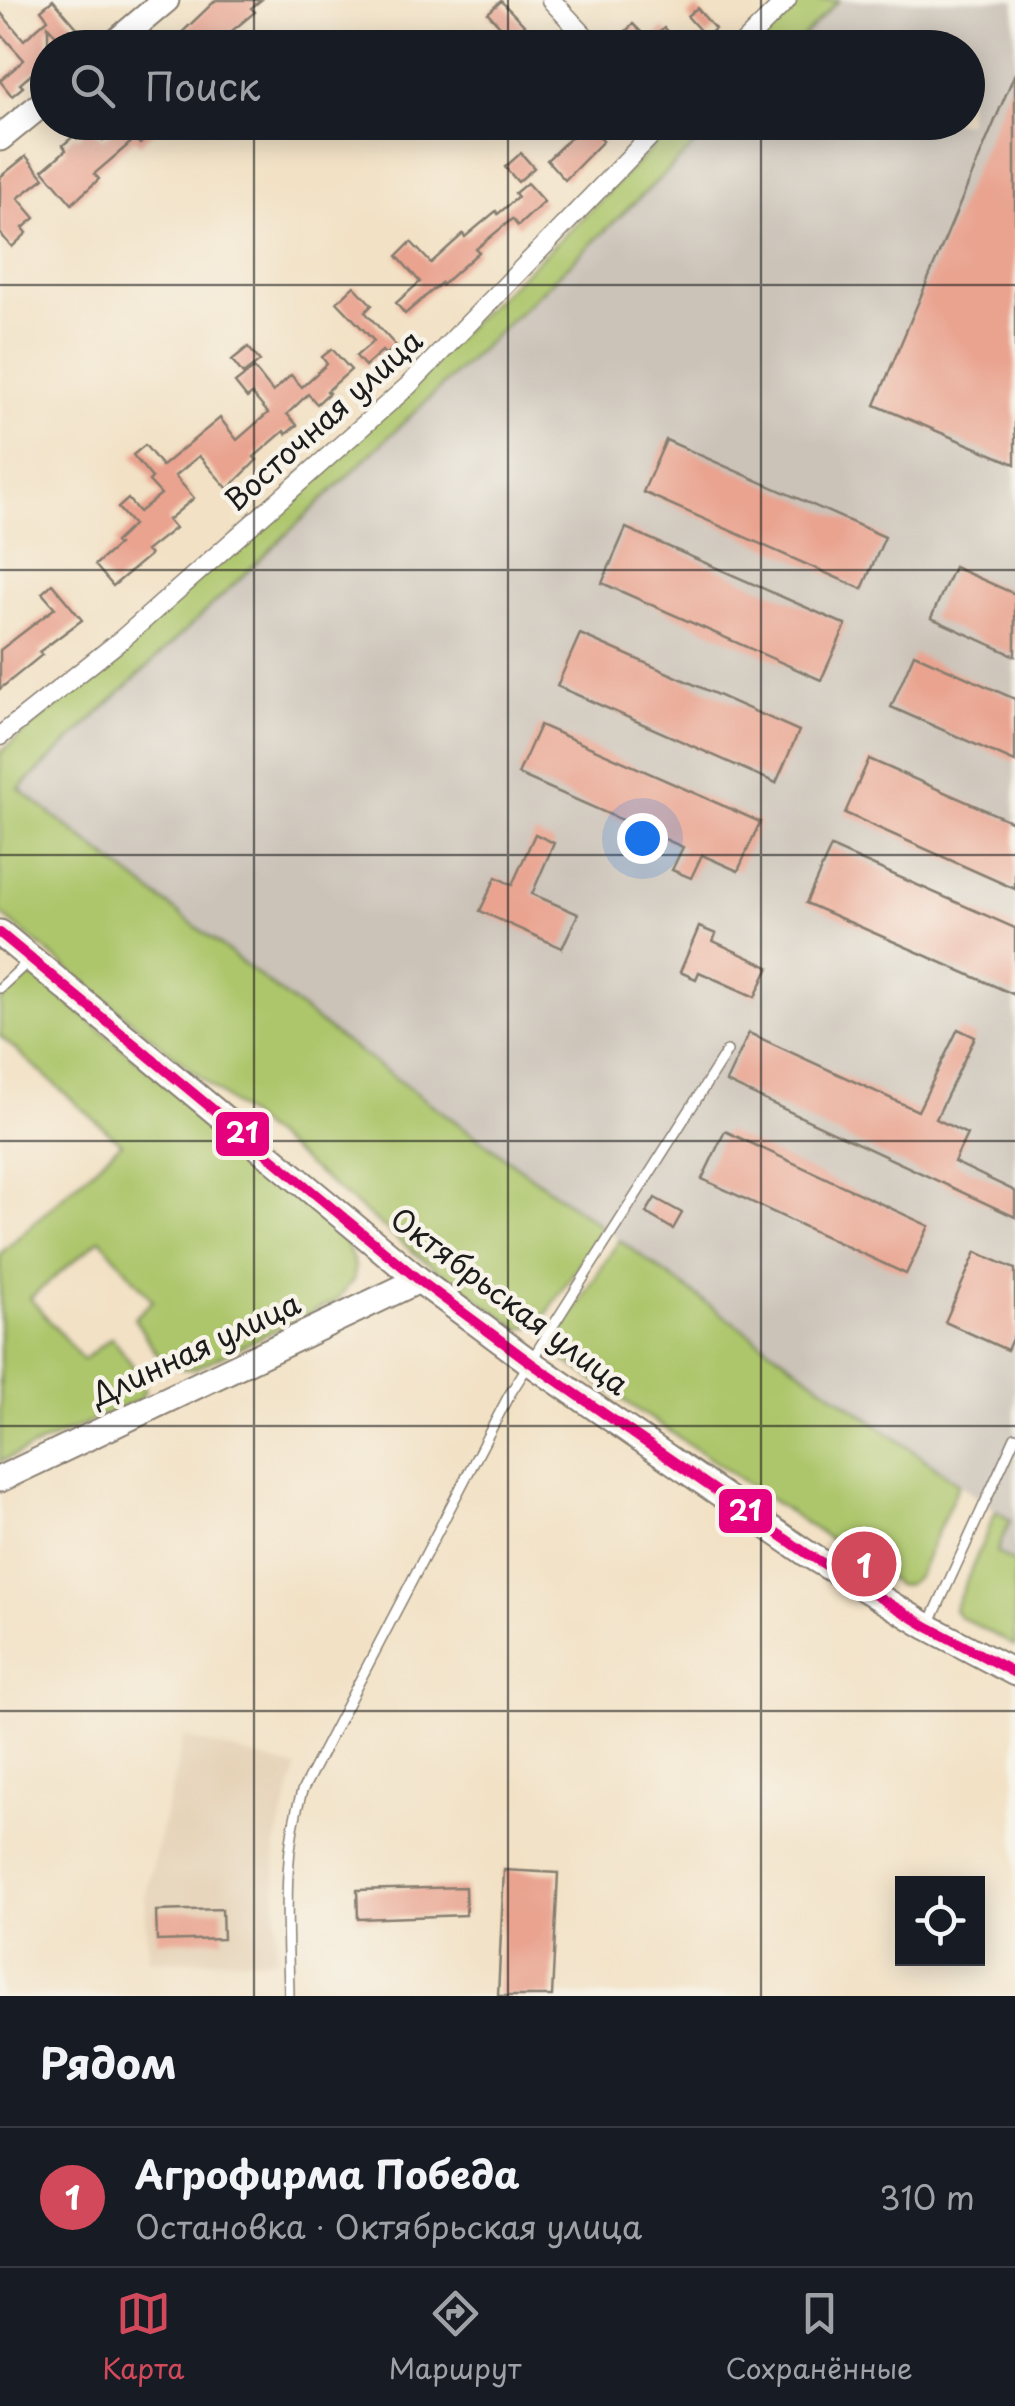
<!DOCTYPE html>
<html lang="ru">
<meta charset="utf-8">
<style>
:root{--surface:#171b24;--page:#20242c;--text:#f1f3f6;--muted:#9ea1a6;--line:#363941;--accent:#d1495b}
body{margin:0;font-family:"Playpen Sans",sans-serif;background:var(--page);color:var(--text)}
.controls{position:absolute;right:30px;bottom:30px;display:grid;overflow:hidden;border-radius:0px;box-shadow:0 5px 25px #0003}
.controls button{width:90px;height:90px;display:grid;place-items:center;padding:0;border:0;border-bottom:2px solid var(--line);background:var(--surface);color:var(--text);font:50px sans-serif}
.you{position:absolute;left:642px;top:838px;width:35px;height:35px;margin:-25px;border:8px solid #fff;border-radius:50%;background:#1a73e8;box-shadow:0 0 0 15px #1a73e833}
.badge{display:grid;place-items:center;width:65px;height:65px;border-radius:50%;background:var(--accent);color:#fff;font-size:32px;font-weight:700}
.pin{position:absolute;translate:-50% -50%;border:5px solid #fff;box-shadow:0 2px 10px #0006}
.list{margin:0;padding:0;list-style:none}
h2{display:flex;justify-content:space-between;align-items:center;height:130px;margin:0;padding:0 40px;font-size:42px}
h2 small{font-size:32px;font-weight:400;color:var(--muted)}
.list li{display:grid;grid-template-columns:65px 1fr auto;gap:30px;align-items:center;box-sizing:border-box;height:140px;padding:0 40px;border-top:2px solid var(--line)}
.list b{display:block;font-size:38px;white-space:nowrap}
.list p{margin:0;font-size:32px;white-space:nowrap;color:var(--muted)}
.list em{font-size:32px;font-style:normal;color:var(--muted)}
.icon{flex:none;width:55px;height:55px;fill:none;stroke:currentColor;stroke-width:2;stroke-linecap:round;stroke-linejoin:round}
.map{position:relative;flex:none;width:1015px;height:1996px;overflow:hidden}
.search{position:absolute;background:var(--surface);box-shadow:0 5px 25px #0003;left:30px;right:30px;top:30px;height:110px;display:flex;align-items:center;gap:25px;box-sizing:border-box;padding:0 35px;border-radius:55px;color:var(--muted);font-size:38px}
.sheet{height:270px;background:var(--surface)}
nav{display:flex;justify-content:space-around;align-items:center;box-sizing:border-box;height:140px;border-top:2px solid var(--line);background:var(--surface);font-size:28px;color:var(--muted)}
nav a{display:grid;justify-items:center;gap:5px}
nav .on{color:var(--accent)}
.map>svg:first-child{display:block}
.built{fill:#e4d0b4}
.industrial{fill:#cbc2b8}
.green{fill:#adc66c;stroke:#647144;stroke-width:2.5}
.building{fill:#e9a38f}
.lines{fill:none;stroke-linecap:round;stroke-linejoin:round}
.lane-casing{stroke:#877e70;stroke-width:12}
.street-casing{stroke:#877e70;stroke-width:21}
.secondary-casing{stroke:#877e70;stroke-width:29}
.lane{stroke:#fff;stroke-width:9}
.street{stroke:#fff;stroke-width:18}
.secondary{stroke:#fff;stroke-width:25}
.bus-1-casing{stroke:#f7f3e8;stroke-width:18}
.bus-1{stroke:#e5007d;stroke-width:10}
.grid{fill:none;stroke:#1c1c1c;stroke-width:2.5;stroke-opacity:0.55}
.labels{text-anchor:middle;stroke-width:9;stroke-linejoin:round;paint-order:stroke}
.street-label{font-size:30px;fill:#1c1c1c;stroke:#f7f3e8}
.line-badge{stroke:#f7f3e8;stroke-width:4}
.badge-label{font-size:28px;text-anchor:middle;font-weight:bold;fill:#fff}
</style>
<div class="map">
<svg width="1015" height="1996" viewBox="0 0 1015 1996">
<rect width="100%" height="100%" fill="#f7f3e8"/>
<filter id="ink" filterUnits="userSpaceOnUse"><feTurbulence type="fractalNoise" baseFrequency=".01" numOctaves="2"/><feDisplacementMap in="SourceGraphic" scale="20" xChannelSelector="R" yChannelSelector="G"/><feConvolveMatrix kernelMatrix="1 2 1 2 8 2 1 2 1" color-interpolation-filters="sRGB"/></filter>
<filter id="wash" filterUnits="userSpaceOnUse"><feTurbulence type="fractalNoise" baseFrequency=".0048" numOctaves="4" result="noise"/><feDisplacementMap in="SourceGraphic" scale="40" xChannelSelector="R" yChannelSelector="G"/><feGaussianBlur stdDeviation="2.25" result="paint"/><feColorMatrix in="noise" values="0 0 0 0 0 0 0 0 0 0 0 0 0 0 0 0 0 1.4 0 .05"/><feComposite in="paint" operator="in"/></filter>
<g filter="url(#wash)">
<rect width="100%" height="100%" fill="#f2e1c5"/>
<polygon class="built" points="184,1737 297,1768 275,1846 277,1959 148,1961 145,1897"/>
<polygon class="industrial" points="839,0 1015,0 1015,1563 997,1552 1009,1520 330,1031 18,789 718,123 968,122 968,48 793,47"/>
<g class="green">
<polygon points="798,0 839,0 793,47 751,48"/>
<polygon points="677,123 718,123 19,789 330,1031 603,1228 540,1324 520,1329 422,1259 0,913 0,753 153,621 573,227"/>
<path d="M27,977h11l291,244 17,19 9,27 -1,12 -18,22 -142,68c-36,1 -41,-23 -60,-51l19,-17 -53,-62 -70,59 53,62 29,-23 31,43 2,11 -6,9 -139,62v-208l121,-111 -121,-107v-34z"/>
<polygon points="619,1240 959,1484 918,1576 908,1584 899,1586 872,1568 874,1559 861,1550 853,1555 564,1360 561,1332"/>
<polygon points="996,1511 1010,1520 997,1552 1015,1563 1015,1646 959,1616 954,1610"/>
</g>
<g id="blocks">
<g class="building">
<polygon points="53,0 79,30 63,44 48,26 48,60 20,84 23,87 12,96 0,81 24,60 0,33 0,12 24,40 48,19 41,10"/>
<polygon points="216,0 261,0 251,8 255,12 211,48 203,41 196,48 181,48 174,40"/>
<polygon points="501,1 546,48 496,48 509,36 488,13"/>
<polygon points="697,8 715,29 706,37 687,16"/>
<polygon points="633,24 650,41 664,28 682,48 626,48 618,39"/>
<polygon points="1015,73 1015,464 875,405"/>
<polygon points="121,122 163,122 140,144 135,139 94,174 99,179 72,204 43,170 66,150 63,145 75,135 77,138 90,126 103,140"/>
<polygon points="586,123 603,141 565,180 547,160"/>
<polygon points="521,153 534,168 518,182 505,167"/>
<polygon points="26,156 44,178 18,198 35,218 23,228 27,233 12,247 0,233 0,177"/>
<polygon points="527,183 544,202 518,226 512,219 476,249 479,252 442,285 441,283 405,314 396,303 420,282 397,256 411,242 431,263 463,234 465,237 496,211 498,214 518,197 515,193"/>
<polygon points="354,286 372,305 365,312 396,346 386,355 382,351 365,366 356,356 374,341 337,302"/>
<polygon points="248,347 260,361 243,374 232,360"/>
<polygon points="332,349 351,370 327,391 329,393 317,404 308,394 287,414 297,425 286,434 284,431 254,457 257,460 228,489 199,456 175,476 194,498 168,520 175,528 146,551 150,555 113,586 95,565 118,545 115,542 133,525 118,508 128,499 139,512 161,494 149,481 152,478 133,455 145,445 162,466 220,418 237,440 268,413 252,394 247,398 235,383 254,368 273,392 291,375 302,387 327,364 322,357"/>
<polygon points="666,440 885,537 862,589 643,492"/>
<polygon points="626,528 846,625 821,680 602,583"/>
<polygon points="954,567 1015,594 1015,656 931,618"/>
<polygon points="52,584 82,620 39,652 42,655 0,689 0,650 55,608 42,593"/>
<polygon points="580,634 799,731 776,783 557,686"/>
<polygon points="914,654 1015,699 1015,762 891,707"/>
<polygon points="540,725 760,822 738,871 702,855 691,878 672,870 683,847 518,774"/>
<polygon points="869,759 1015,823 1015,889 845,813"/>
<polygon points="535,834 554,843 532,894 578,914 562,948 480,911 496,877 512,885"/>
<polygon points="831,847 1015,928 1015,995 806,903"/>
<polygon points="699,927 716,934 713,941 769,967 755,997 699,972 696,979 680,972"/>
<polygon points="958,1029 975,1037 936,1119 967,1134 954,1162 1015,1191 1015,1217 726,1082 749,1033 918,1111"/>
<polygon points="725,1131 929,1226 906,1274 702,1179"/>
<polygon points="655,1198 682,1213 673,1229 646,1213"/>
<polygon points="976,1252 1015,1269 1015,1332 1007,1350 945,1322"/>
<polygon points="504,1870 558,1873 552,1996 498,1996"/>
<polygon points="465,1887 466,1915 358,1919 357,1890"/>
<polygon points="222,1909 223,1939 157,1941 156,1911"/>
</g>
</g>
</g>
<g filter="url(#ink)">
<use href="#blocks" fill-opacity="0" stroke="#877e70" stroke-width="2.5"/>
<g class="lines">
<g class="lane-casing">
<g id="lane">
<polyline points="0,988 31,959"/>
<polyline points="929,1625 1015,1437"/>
<path d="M289,1996c-1,-69 -8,-139 13,-205l206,-394 219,-346"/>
</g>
</g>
<g class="street-casing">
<g id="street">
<polyline points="551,0 596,48"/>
<polyline points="739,48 787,0"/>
<polyline points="0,736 121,640 408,386 664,122"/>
</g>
</g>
<g class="secondary-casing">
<g id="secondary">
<polyline points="109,48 166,0"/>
<polyline points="0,138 48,99"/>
<polyline points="0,933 419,1280 531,1363 806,1553 928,1627 1015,1673"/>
<polyline points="0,1479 419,1280"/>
</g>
</g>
<use href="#lane" class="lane"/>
<use href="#street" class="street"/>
<use href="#secondary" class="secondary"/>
<g class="bus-1-casing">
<polyline id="bus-1" points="0,933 419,1280 531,1363 806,1553 928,1627 1015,1673"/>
</g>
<use href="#bus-1" class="bus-1"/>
</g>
</g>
<path class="grid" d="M254,0v48M508,0v48M761,0v48M254,122v1874M508,122v1874M761,122v1874M0,285h1015M0,570h1015M0,855h1015M0,1141h1015M0,1426h1015M0,1711h1015"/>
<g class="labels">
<g class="street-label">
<text transform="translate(324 421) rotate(-42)" y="10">Восточная улица</text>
<text transform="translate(509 1302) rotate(37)" y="10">Октябрьская улица</text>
<text transform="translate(196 1350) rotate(-25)" y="10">Длинная улица</text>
</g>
</g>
<g class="line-badge">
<rect x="214" y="1110" width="57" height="48" rx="10" fill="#e5007d"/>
<rect x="717" y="1487" width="57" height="48" rx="10" fill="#e5007d"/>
</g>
<g class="badge-label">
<text x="242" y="1143">21</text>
<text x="745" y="1521">21</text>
</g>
</svg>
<div class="controls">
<button><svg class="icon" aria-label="locate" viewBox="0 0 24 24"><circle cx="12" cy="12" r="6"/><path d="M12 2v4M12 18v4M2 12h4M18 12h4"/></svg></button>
</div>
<div class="you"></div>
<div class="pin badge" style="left:864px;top:1564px">1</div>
<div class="search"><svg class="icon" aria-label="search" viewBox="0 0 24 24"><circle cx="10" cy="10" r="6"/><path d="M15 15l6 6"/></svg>Поиск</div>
</div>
<section class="sheet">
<h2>Рядом<small></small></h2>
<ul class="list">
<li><span class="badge">1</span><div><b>Агрофирма Победа</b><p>Остановка · Октябрьская улица</p></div><em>310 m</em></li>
</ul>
</section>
<nav>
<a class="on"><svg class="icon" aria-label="map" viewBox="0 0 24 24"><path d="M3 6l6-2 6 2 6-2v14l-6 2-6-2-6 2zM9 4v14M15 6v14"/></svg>Карта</a>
<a><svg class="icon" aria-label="directions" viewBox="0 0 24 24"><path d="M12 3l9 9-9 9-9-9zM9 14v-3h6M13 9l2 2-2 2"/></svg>Маршрут</a>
<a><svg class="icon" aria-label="saved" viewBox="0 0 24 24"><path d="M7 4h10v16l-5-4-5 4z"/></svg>Сохранённые</a>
</nav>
